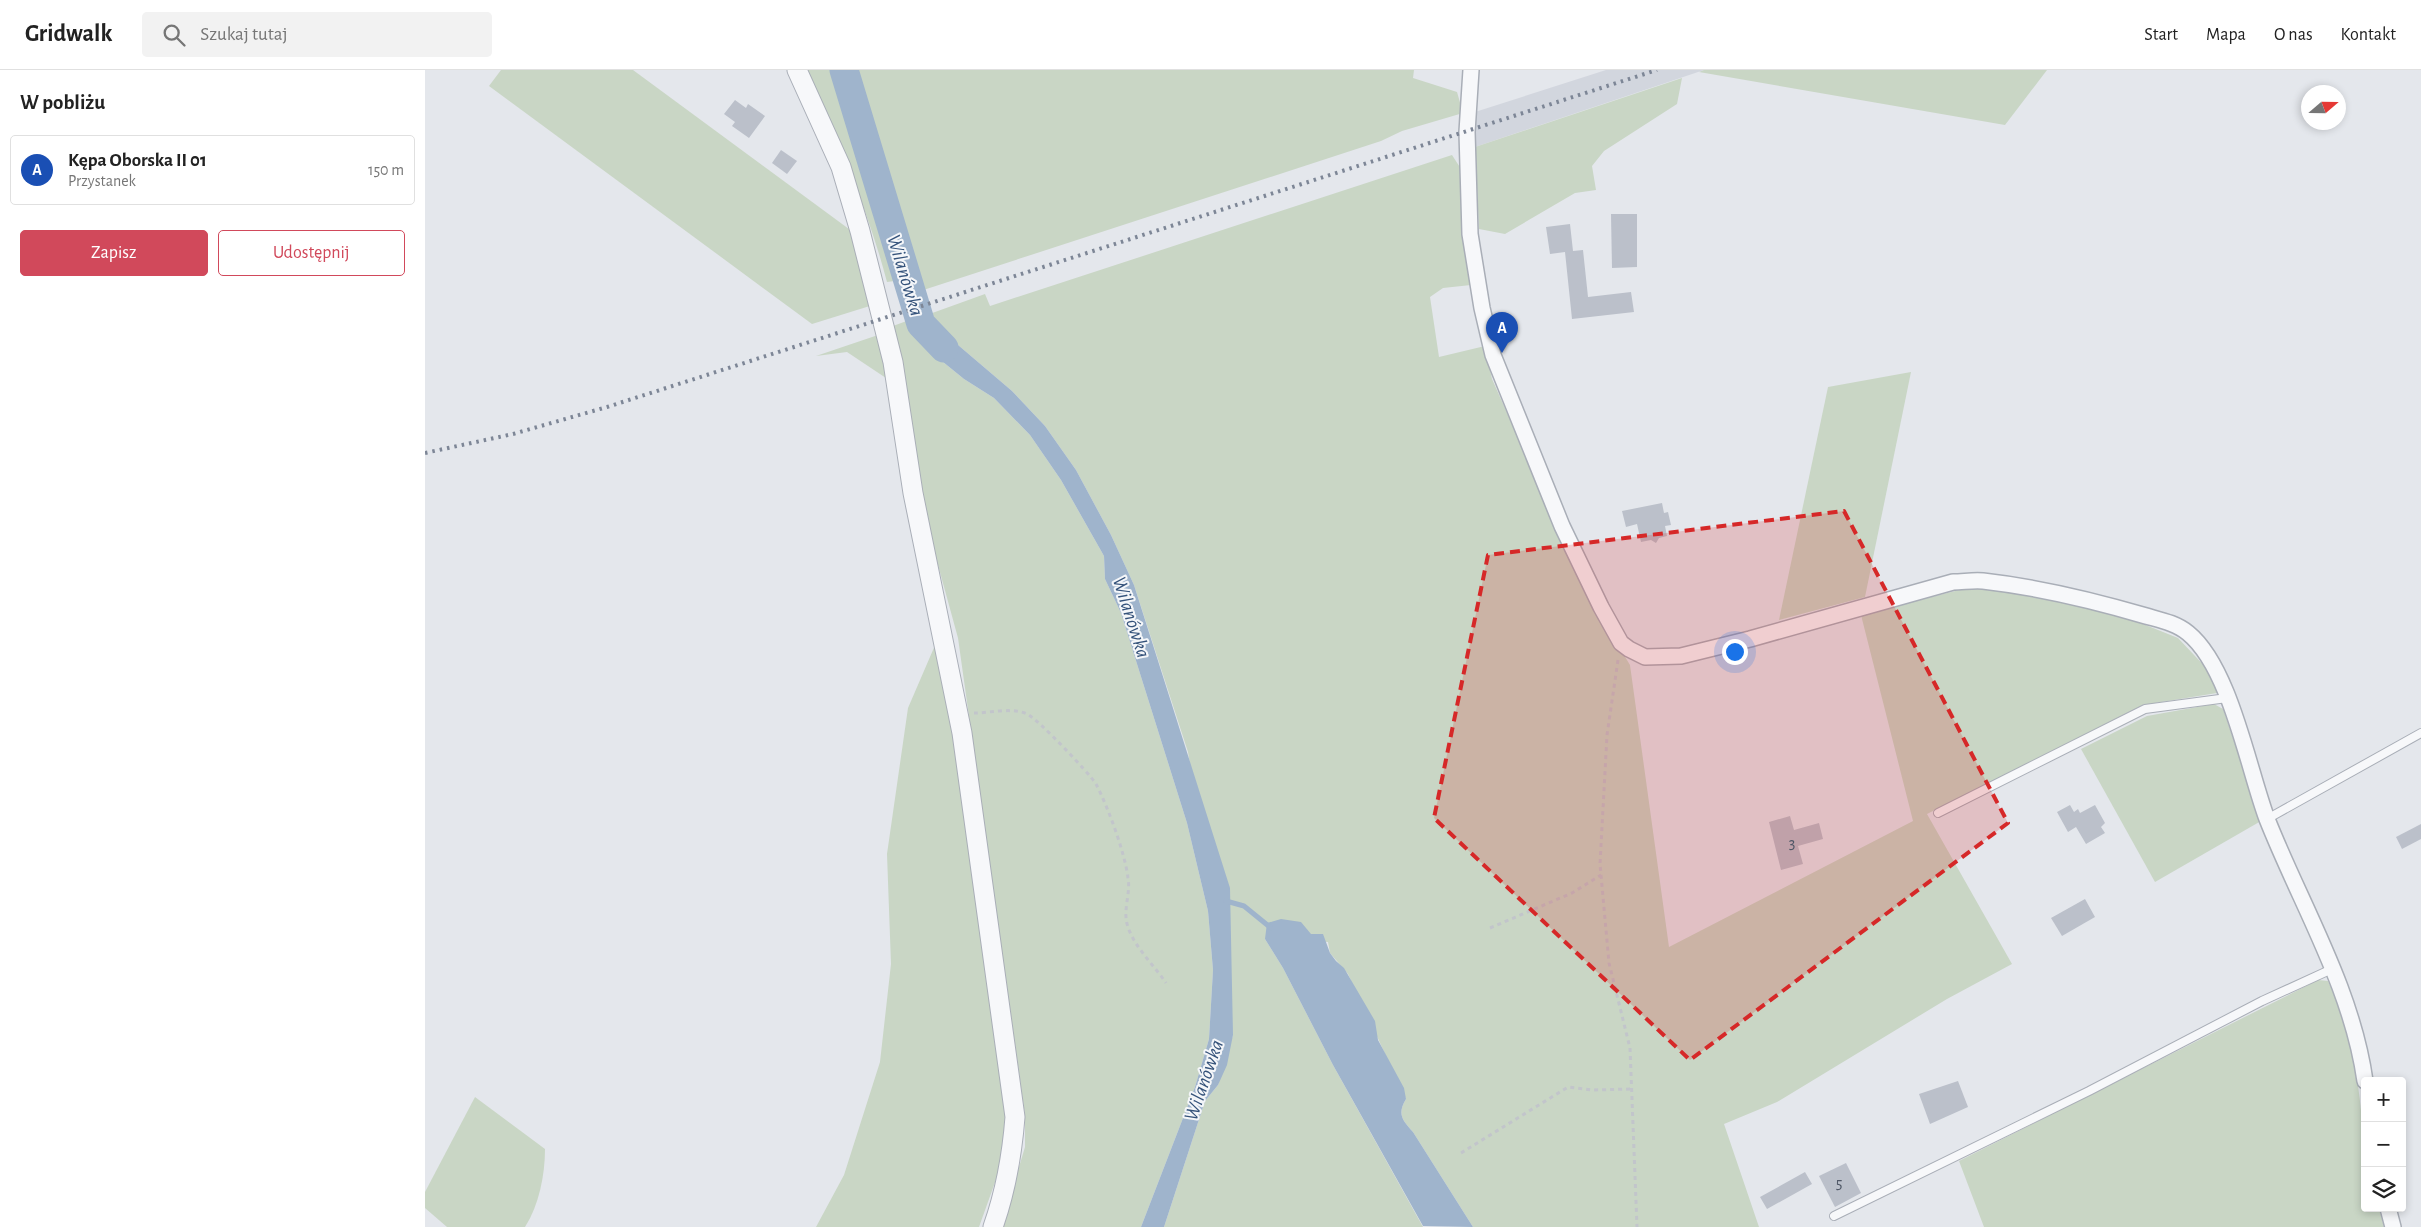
<!DOCTYPE html>
<html lang="pl">
<meta charset="utf-8">
<style>
:root{--surface:#fff;--page:#f2f2f2;--text:#222;--muted:#767676;--line:#e0e0e0;--accent:#d1495b}
body{margin:0;font-family:"Alegreya Sans",sans-serif;background:var(--page);color:var(--text)}
.controls{position:absolute;right:15px;bottom:15px;display:grid;overflow:hidden;border-radius:5px;box-shadow:0 2px 8px #0003}
.controls button{width:45px;height:45px;display:grid;place-items:center;padding:0;border:0;border-bottom:1px solid var(--line);background:var(--surface);color:var(--text);font:25px sans-serif}
.compass{position:absolute;left:1876px;top:15px;width:45px;height:45px;border-radius:50%;background:var(--surface);box-shadow:0 2px 8px #0003;rotate:70deg}
.you{position:absolute;left:1309px;top:581px;width:18px;height:18px;margin:-12px;border:4px solid #fff;border-radius:50%;background:#1a73e8;box-shadow:0 0 0 8px #1a73e833}
.badge{display:grid;place-items:center;width:32px;height:32px;border-radius:50%;background:var(--accent);color:#fff;font-size:16px;font-weight:700}
.pin{position:absolute;translate:-50% -41px;filter:drop-shadow(0 1px 2px #0008)}
.pin::after{content:'';position:absolute;top:26px;width:18px;height:15px;background:inherit;clip-path:polygon(0 0,100% 0,50% 100%)}
.list{margin:0;padding:0;list-style:none}
h2{display:flex;justify-content:space-between;align-items:center;height:65px;margin:0;padding:0 20px;font-size:21px}
h2 small{font-size:16px;font-weight:400;color:var(--muted)}
.list li{display:grid;grid-template-columns:32px 1fr auto;gap:15px;align-items:center;box-sizing:border-box;height:70px;margin:0 10px 10px;padding:0 10px;border:1px solid var(--line);border-radius:5px}
.list b{display:block;font-size:19px;white-space:nowrap}
.list p{margin:0;font-size:16px;white-space:nowrap;color:var(--muted)}
.list em{font-size:16px;font-style:normal;color:var(--muted)}
.actions{display:flex;gap:10px;padding:15px 20px}
.actions a{flex:1;padding:11px 0;border:1px solid var(--accent);border-radius:5px;text-align:center;font-size:18px;color:var(--accent)}
.actions .main{background:var(--accent);color:#fff}
.icon{flex:none;width:28px;height:28px;fill:none;stroke:currentColor;stroke-width:2;stroke-linecap:round;stroke-linejoin:round}
.map{position:relative;flex:none;width:1996px;height:1157px;overflow:hidden}
header{display:flex;align-items:center;gap:30px;box-sizing:border-box;height:70px;padding:0 25px;background:var(--surface);border-bottom:1px solid var(--line)}
header strong{font-size:24px}
nav{display:flex;gap:28px;margin-inline-start:auto;font-size:18px}
.search{width:350px;height:45px;background:var(--page);display:flex;align-items:center;gap:12px;box-sizing:border-box;padding:0 18px;border-radius:5px;color:var(--muted);font-size:19px}
main{display:flex}
aside{flex:1;background:var(--surface)}
.map>svg:first-child{display:block}
.built{fill:#d2d6de}
.green{fill:#c9d6c5}
.water{fill:#9fb4cc}
.lines{fill:none;stroke-linecap:round;stroke-linejoin:round}
.stream{stroke:#9fb4cc;stroke-width:5}
.river{stroke:#9fb4cc;stroke-width:29}
.building{fill:#bbc0ca}
.service-casing{stroke:#a9aeb7;stroke-width:10}
.minor-casing{stroke:#a9aeb7;stroke-width:18}
.tertiary-casing{stroke:#a9aeb7;stroke-width:21}
.path{stroke:#c2c5cb;stroke-width:3;stroke-dasharray:4 4;stroke-linecap:butt}
.service{stroke:#f7f8fa;stroke-width:8}
.minor{stroke:#f7f8fa;stroke-width:15}
.tertiary{stroke:#f7f8fa;stroke-width:19}
.rail{stroke:#7d8696;stroke-width:4;stroke-dasharray:2.5 5;stroke-linecap:butt}
.marked{fill:#d62828;fill-opacity:0.2;stroke:#d62828;stroke-width:4;stroke-dasharray:10 6;stroke-linejoin:round}
.labels{text-anchor:middle;stroke-width:4;stroke-linejoin:round;paint-order:stroke}
.number-label{font-size:16px;fill:#4f5766}
.water-label{font-size:20px;font-style:italic;fill:#34527a;stroke:#f4f6f9}
</style>
<header>
<strong>Gridwalk</strong>
<div class="search"><svg class="icon" aria-label="search" viewBox="0 0 24 24"><circle cx="10" cy="10" r="6"/><path d="M15 15l6 6"/></svg>Szukaj tutaj</div>
<nav><a>Start</a><a>Mapa</a><a>O nas</a><a>Kontakt</a></nav>
</header>
<main>
<aside>
<h2>W pobliżu<small></small></h2>
<ul class="list">
<li><span class="badge" style="background:#1a4fb4">A</span><div><b>Kępa Oborska II 01</b><p>Przystanek</p></div><em>150 m</em></li>
</ul>
<div class="actions"><a class="main">Zapisz</a><a>Udostępnij</a></div>
</aside>
<div class="map">
<svg width="1996" height="1157" viewBox="0 0 1996 1157">
<rect width="100%" height="100%" fill="#e4e7ec"/>
<polygon class="built" points="1181,0 1279,0 1050,77 1050,42"/>
<g class="green">
<polygon points="76,0 208,0 428,162 448,235 387,254 64,16"/>
<path d="M379,0h610l-1,8 44,14 6,21 -61,18 -21,10 -473,154 -6,-15 -15,2c-20,-76 -49,-141 -83,-212z"/>
<polygon points="1279,0 1622,0 1580,55 1274,2"/>
<polygon points="1257,8 1252,34 1179,81 1167,96 1171,120 1150,123 1080,164 1054,159 1050,77"/>
<path d="M1027,85l11,17 -1,59 9,54 -28,3 -13,9 9,60 46,-11 7,33 96,217 42,69 39,282 244,-126 -52,-206 106,-27 74,4 102,32 35,14 33,35 6,20 -74,12 -216,109 85,150 -65,35 -170,103 -53,22 35,103h-286l-60,-95c-11,-12 -16,-18 -7,-33l-58,-125 -18,-21 -2,-11 -63,-3 18,29 50,97 90,162h-259l41,-126 13,-16 15,-50 -45,-283 -54,-167 -23,-50 -35,-65 -31,-44 -33,-35 -88,-75 61,-22 5,12z"/>
<polygon points="487,249 507,283 539,309 569,328 605,365 636,410 679,486 680,509 696,543 762,753 783,841 788,900 784,969 770,1017 716,1157 576,1157 600,1077 600,1045 533,568 507,473 468,256"/>
<polygon points="456,264 464,310 422,282 391,286"/>
<polygon points="1486,302 1440,527 1354,550 1403,317"/>
<polygon points="511,573 516,580 581,1039 578,1090 554,1157 391,1157 419,1105 455,992 466,894 462,784 483,638"/>
<polygon points="1789,634 1798,639 1836,751 1730,812 1656,679 1722,646"/>
<path d="M1893,910l10,1c33,69 37,151 37,227h14l5,19h-400l-25,-66z"/>
<path d="M50,1027l70,52c0,26 -6,56 -20,78h-78l-22,-19v-16z"/>
</g>
<g class="water">
<polygon points="499,246 587,321 620,356 651,400 686,465 709,515 805,818 808,965 802,995 793,1015 780,1031 739,1157 716,1157 770,1017 784,969 788,900 783,841 762,753 696,543 680,509 679,486 636,410 605,365 569,328 539,309 507,283 487,249"/>
<path d="M856,849l20,3 10,12h12l7,19 6,8 8,7 31,53 3,19 26,48 2,11c-9,15 -4,21 7,33l60,95 -50,-1 -90,-161 -50,-97 -18,-29 2,-16z"/>
</g>
<g class="lines">
<polyline class="stream" points="801,831 819,836 846,858"/>
<polyline class="river" points="419,0 496,254 519,278"/>
</g>
<g class="building">
<polygon points="310,30 321,38 323,34 340,46 324,68 307,56 310,52 299,44"/>
<polygon points="356,80 372,91 362,104 347,93"/>
<polygon points="1186,144 1212,144 1212,197 1187,198"/>
<polygon points="1145,154 1148,181 1158,180 1163,227 1206,222 1209,242 1147,249 1140,182 1125,184 1121,157"/>
<polygon points="1237,433 1239,443 1243,442 1246,455 1240,456 1242,466 1234,468 1231,473 1226,470 1216,472 1212,454 1201,457 1197,441"/>
<polygon points="1645,735 1649,742 1653,739 1655,743 1670,735 1680,753 1676,757 1680,763 1661,774 1651,757 1643,762 1632,742"/>
<polygon points="1365,746 1369,760 1394,753 1398,769 1373,776 1378,794 1356,800 1344,752"/>
<polygon points="1996,754 1996,769 1977,779 1971,767"/>
<polygon points="1660,829 1670,847 1637,866 1626,848"/>
<polygon points="1533,1011 1543,1037 1505,1054 1494,1024"/>
<polygon points="1421,1093 1436,1123 1410,1137 1394,1106"/>
<polygon points="1380,1102 1387,1114 1342,1139 1335,1127"/>
</g>
<g class="lines">
<g class="service-casing">
<g id="service">
<polyline points="1513,743 1720,639 1802,628"/>
<polyline points="1842,749 1996,663"/>
<polyline points="1409,1146 1664,1021 1837,931 1907,899"/>
</g>
</g>
<g class="minor-casing">
<g id="minor">
<path d="M1046,0l-4,62 3,102 12,74 11,47 69,171 39,81 20,36 8,6 16,8 36,-1 69,-17 203,-57c10,0 20,-2 30,-1 53,6 112,20 163,35 14,4 30,7 42,17 42,34 60,135 79,186 34,86 85,169 98,262"/>
<polyline points="1963,1138 1968,1157"/>
</g>
</g>
<g class="tertiary-casing">
<path id="tertiary" d="M372,0l44,97 19,64 33,131 20,131 49,240 53,384c-3,39 -9,73 -22,110"/>
</g>
<g class="path">
<polyline points="1193,590 1182,665 1175,794 1184,893 1205,978 1212,1157"/>
<path d="M549,643c16,0 38,-6 53,1 10,4 63,60 69,70 12,23 29,69 32,94 3,16 -6,33 0,49 7,21 26,38 38,56"/>
<polyline points="1065,858 1147,823 1176,805"/>
<polyline points="1036,1083 1143,1017 1168,1020 1206,1019"/>
</g>
<use href="#service" class="service"/>
<use href="#minor" class="minor"/>
<use href="#tertiary" class="tertiary"/>
<polyline class="rail" points="0,383 88,364 182,337 1232,0"/>
</g>
<path class="marked" d="M1419,441l164,312 -318,237 -256,-242 54,-263z"/>
<g class="labels">
<g class="number-label">
<text x="1367" y="778">3</text>
<text x="1414" y="1118">5</text>
</g>
<g class="water-label">
<text transform="translate(481 205) rotate(73)" y="7">Wilanówka</text>
<text transform="translate(707 547) rotate(72)" y="7">Wilanówka</text>
<text transform="translate(778 1010) rotate(-71)" y="7">Wilanówka</text>
</g>
</g>
</svg>
<div class="controls">
<button>+</button>
<button>−</button>
<button><svg class="icon" aria-label="layers" viewBox="0 0 24 24"><path d="M12 4l9 5-9 5-9-5zM3 14l9 5 9-5"/></svg></button>
</div>
<svg class="compass" viewBox="-18 -18 36 36"><path d="M0-13l5 13h-10z" fill="#e53935"/><path d="M0 13l5-13h-10z" fill="#767676"/></svg>
<div class="you"></div>
<div class="pin badge" style="left:1077px;top:283px;background:#1a4fb4">A</div>
</div>
</main>
